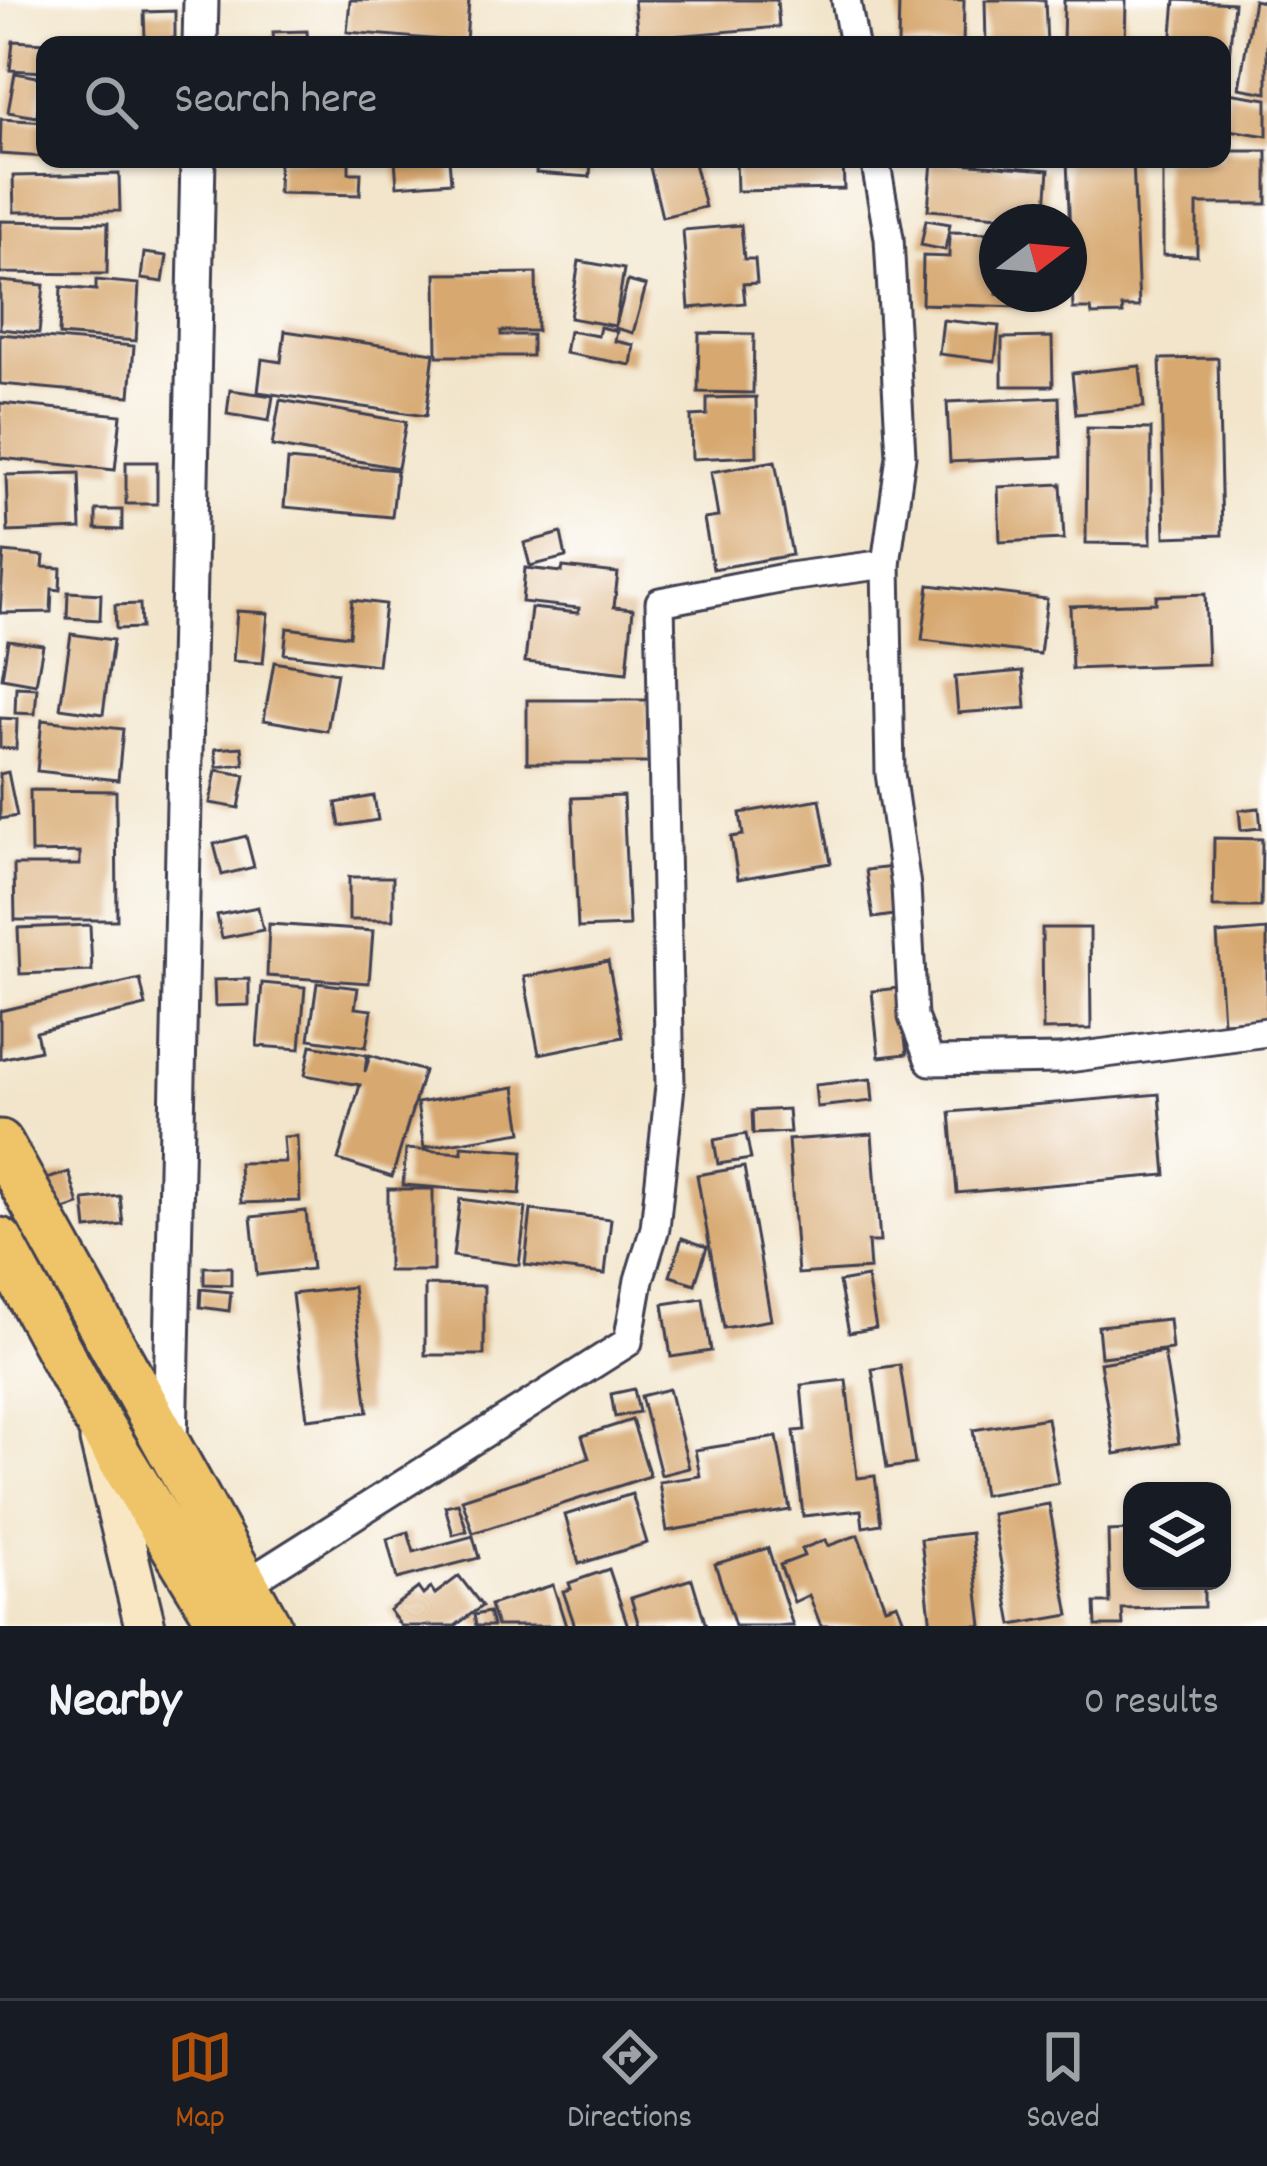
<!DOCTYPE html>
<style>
:root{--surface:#171b24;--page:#20242c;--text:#f1f3f6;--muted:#9ea1a6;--line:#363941;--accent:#b45309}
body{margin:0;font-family:Dekko,sans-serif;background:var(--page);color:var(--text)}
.controls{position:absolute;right:36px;bottom:36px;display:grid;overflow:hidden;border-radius:24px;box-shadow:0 3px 9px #0004}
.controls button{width:108px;height:108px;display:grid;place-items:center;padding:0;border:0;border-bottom:3px solid var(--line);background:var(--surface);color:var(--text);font:60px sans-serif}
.compass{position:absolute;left:979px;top:204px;width:108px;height:108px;border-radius:50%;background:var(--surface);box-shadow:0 3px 9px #0004;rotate:74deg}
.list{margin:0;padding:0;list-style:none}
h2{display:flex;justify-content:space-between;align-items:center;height:156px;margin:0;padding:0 48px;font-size:51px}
h2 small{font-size:39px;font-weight:400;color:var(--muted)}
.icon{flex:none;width:66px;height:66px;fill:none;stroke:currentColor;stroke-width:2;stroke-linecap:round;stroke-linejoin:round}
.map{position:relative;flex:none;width:1267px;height:1626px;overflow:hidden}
.search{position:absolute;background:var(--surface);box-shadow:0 3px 9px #0004;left:36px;right:36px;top:36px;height:132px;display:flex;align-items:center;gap:30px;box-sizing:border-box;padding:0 42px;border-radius:24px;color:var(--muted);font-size:45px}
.sheet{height:372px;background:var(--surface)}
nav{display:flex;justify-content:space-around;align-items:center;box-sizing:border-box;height:168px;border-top:3px solid var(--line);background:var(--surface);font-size:33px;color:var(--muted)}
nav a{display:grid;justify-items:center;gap:6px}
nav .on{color:var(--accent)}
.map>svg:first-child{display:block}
.building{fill:#d7a86f}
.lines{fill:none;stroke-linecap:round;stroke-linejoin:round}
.minor-casing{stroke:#413f51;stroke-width:33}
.tertiary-casing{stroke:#413f51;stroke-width:39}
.secondary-casing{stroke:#413f51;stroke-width:45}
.trunk-casing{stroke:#413f51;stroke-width:51}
.minor{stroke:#fff;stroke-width:27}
.tertiary{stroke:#fff;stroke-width:33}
.secondary{stroke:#f9e7c3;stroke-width:39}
.trunk{stroke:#efc469;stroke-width:45}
</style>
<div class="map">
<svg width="1267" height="1626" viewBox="0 0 1267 1626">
<rect width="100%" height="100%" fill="#fff"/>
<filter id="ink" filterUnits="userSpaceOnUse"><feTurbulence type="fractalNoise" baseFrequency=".00833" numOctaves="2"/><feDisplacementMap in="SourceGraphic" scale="24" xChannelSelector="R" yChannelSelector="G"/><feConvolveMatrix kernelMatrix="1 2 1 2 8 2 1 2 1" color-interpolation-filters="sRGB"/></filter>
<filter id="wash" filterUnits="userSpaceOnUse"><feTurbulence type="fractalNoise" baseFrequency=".004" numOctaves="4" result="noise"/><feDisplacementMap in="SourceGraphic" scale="48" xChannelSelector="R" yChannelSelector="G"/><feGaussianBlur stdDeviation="2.7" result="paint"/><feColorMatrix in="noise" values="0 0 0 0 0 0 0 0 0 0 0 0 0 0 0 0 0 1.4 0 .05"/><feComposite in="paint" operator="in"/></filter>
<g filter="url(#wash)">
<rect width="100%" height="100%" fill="#f2e5cb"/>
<g id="blocks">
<g class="building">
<polygon points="350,0 469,0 466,42 347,32"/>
<polygon points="634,0 777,0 779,27 638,39"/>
<polygon points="899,0 964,0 963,45 898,45"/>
<polygon points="985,0 1045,0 1047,45 986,45"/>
<polygon points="1064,0 1126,0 1125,45 1063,45"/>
<polygon points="1175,0 1234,3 1228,70 1222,69 1222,45 1171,45"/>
<polygon points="1254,0 1267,3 1267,93 1239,88"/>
<polygon points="175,11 175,38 145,39 144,12"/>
<polygon points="307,31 308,45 274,45 273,32"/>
<polygon points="13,41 45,43 45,72 10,70"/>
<polygon points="15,73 43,78 37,117 8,112"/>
<polygon points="1228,93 1267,99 1267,136 1223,129"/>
<polygon points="1,119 45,122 45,157 0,154"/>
<polygon points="1222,151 1267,151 1267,204 1197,204 1197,256 1163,255 1163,159 1222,159"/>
<polygon points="279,159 349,159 349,173 361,173 360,195 278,193"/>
<polygon points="395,159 449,159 451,182 397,186"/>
<polygon points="537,159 591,159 590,177 536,173"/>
<polygon points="648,159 693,159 705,207 662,217"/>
<polygon points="736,159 843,159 844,189 737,191"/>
<polygon points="1133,159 1139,307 1122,307 1123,314 1092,315 1091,309 1073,309 1067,160"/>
<polygon points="932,161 1049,170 1045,220 928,210"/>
<polygon points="119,174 120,211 14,212 13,176"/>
<polygon points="926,220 950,224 945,250 921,245"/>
<polygon points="0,221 108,223 107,274 0,273"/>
<polygon points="741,225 744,259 755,259 757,283 743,284 745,303 689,308 683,230"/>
<polygon points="949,232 997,233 997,294 1054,294 1054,308 922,304 923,256 949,257"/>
<polygon points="144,253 167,256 163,282 141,279"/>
<polygon points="579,261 624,269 615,326 570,318"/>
<polygon points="536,273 537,331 501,331 501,335 532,335 532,356 437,356 436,274"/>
<polygon points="96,280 139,284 136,341 59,335 61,287 96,290"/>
<polygon points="0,281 44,285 39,333 0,329"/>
<polygon points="628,281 646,286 633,333 615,328"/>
<polygon points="943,320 999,326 995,361 939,354"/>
<polygon points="600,327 617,331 615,341 634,345 631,365 565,353 569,331 598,336"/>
<polygon points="285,331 434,353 426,416 258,392 262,359 281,362"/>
<polygon points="699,333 754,334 753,393 698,392"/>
<polygon points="0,334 134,346 130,396 0,384"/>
<polygon points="1052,337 1053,386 1002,386 1002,338"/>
<polygon points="1218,358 1222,535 1165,537 1160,359"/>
<polygon points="1140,366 1144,407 1076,414 1072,373"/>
<polygon points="230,390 273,396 269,421 227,414"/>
<polygon points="756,397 757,456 692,459 691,416 707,415 707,398"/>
<polygon points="1059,397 1061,457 950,462 947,402"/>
<polygon points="280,400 406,422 398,468 272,446"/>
<polygon points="0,403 121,415 115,470 0,458"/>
<polygon points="1087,428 1151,429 1151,544 1086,543"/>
<polygon points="288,460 397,470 392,517 284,507"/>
<polygon points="775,461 792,555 713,569 704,519 718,517 711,472"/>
<rect x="126" y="462" width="31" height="42"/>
<polygon points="79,473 81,529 8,532 6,475"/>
<polygon points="1061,484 1064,539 1000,542 998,487"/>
<polygon points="96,510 122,510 122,530 96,529"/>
<polygon points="561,533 566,557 530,566 524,543"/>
<polygon points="4,552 44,556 43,567 61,568 60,590 52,589 51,612 0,613"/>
<polygon points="563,567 618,573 614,607 633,609 627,673 525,662 531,608 578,613 579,608 522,602 525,568 562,572"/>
<polygon points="929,585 1047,599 1040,654 922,640"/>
<polygon points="68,592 101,594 100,620 67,618"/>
<polygon points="1205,594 1208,664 1072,669 1070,606 1156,603 1156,596"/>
<polygon points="352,600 385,604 378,665 284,654 287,628 349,636"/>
<polygon points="140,604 141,628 116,629 115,605"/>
<polygon points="237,611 268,613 263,663 233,661"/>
<polygon points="71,634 113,640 103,714 60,708"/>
<polygon points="8,640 43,645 36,684 2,678"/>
<polygon points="274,662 337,673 327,731 264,720"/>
<polygon points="1023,671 1026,708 958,713 955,677"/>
<polygon points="16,687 37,688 35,714 15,713"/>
<rect x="527" y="700" width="121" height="63"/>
<polygon points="0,718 17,719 16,749 0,748"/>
<polygon points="42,720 123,729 118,780 37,771"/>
<polygon points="242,747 244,764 217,767 215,749"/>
<polygon points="216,770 245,775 239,808 210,803"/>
<polygon points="8,772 17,816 0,819 0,774"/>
<polygon points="30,790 116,791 117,920 15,920 14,865 80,865 80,852 31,853"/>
<polygon points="374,796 378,820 340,826 336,803"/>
<polygon points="623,796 629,926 578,928 572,798"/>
<polygon points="820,799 831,863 738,879 731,837 743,835 740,813"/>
<polygon points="1259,808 1261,828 1241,830 1239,810"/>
<polygon points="246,836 254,867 222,875 214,844"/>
<polygon points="1214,838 1262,839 1261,907 1213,907"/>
<polygon points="894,867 901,914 873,918 866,870"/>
<rect x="349" y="877" width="44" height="43"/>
<polygon points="258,907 263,930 222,938 217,915"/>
<polygon points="269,924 373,931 369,983 267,976"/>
<polygon points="90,925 92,971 20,974 18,928"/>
<polygon points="1042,928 1090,928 1091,1029 1043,1030"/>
<polygon points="1267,930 1267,1019 1223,1022 1217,934"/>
<polygon points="608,961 623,1037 539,1054 524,977"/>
<polygon points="140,979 146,1006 36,1032 40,1050 0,1059 0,1011"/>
<polygon points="249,979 249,1005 215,1006 214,980"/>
<polygon points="262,983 305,987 300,1049 257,1046"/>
<polygon points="317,983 358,988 355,1008 372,1010 366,1047 309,1039"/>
<polygon points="899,988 907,1054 879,1057 872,991"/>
<polygon points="311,1045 367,1055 365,1072 370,1055 424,1071 392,1177 338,1160 360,1085 305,1075"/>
<polygon points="871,1079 873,1101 817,1107 815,1085"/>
<polygon points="515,1087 522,1132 424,1148 417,1103"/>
<polygon points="1159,1094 1166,1175 957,1193 950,1112"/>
<polygon points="788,1109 790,1132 753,1134 752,1111"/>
<polygon points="746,1134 751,1159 718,1164 714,1140"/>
<polygon points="872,1134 880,1242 868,1242 870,1269 798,1274 788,1140"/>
<polygon points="297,1136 300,1201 241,1203 239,1163 285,1162 283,1137"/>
<polygon points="462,1146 523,1151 520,1194 403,1185 406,1149 462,1153"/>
<polygon points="744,1167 771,1320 724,1328 697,1175"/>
<polygon points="69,1172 79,1205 55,1213 44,1180"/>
<rect x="388" y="1189" width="45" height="82"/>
<polygon points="120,1196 123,1225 87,1229 84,1200"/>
<polygon points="460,1199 526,1208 519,1265 453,1256"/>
<polygon points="531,1210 611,1219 605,1274 525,1265"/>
<polygon points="306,1211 312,1269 257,1275 251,1217"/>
<polygon points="682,1238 707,1247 695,1284 670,1276"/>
<polygon points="204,1267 231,1267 231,1285 204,1284"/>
<polygon points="867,1277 876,1328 849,1333 839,1282"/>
<polygon points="425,1285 484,1286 484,1355 425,1355"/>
<polygon points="353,1287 368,1412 307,1419 292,1294"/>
<polygon points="201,1289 231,1292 229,1311 200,1307"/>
<polygon points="703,1298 711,1351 671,1357 663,1304"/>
<polygon points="1169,1319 1172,1349 1101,1357 1098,1326"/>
<polygon points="1164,1352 1179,1443 1115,1454 1100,1363"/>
<polygon points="900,1365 915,1464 887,1468 872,1369"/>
<polygon points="846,1380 857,1478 875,1476 881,1524 863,1527 861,1510 803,1516 794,1431 805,1430 801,1385"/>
<polygon points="634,1389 639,1412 615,1417 611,1394"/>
<polygon points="669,1389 689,1468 661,1475 641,1396"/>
<polygon points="1047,1418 1058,1483 983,1495 973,1430"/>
<polygon points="632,1420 650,1476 473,1533 462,1499 589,1458 582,1436"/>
<polygon points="777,1437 790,1510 667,1531 659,1482 700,1476 695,1450"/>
<polygon points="632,1494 647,1543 579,1564 565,1515"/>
<polygon points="458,1503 467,1531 453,1535 445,1506"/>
<polygon points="1049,1504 1069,1615 1012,1625 992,1514"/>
<polygon points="1132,1530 1132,1581 1204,1581 1204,1607 1122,1609 1123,1626 1096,1626 1095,1603 1110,1603 1108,1531"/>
<polygon points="408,1532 414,1552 473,1536 479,1558 397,1579 387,1539"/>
<polygon points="971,1533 982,1626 931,1626 921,1539"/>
<polygon points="858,1535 885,1607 897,1603 906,1626 821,1626 809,1595 794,1602 780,1565 804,1556 801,1549 825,1540 828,1546"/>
<polygon points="768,1548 793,1626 735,1626 715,1564"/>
<polygon points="609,1569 628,1626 575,1626 563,1591 571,1589 569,1583"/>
<polygon points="459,1576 482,1606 455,1626 401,1626 389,1610 418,1588 423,1595 431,1588 435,1594"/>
<polygon points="692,1579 706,1626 639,1626 631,1598"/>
<polygon points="553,1585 566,1626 497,1626 490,1605"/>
<polygon points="489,1612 493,1626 476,1626 474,1615"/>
</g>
</g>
</g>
<g filter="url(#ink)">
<use href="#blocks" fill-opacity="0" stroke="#413f51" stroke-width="3"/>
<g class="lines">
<g class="minor-casing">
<g id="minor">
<polyline points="846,0 854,45"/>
<polyline points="875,159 889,238 901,456 886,564 890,773 906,886 913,1017 930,1061 1060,1059 1267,1032"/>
<polyline points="244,1585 628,1342 639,1280 655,1228 670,1086 660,602 789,577 886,564"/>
</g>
</g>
<g class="tertiary-casing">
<g id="tertiary">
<polyline points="200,45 201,0"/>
<polyline points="170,1445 198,159"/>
</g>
</g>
<g class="secondary-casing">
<polyline id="secondary" points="100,1440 145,1626"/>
</g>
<g class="trunk-casing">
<g id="trunk">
<polyline points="0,1143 268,1626"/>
<polyline points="0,1241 95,1417 223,1626"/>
</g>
</g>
<use href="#minor" class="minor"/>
<use href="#tertiary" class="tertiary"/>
<use href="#secondary" class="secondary"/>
<use href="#trunk" class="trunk"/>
</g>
</g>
</svg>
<div class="controls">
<button><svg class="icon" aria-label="layers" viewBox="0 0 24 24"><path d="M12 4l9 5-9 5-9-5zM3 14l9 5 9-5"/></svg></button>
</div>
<svg class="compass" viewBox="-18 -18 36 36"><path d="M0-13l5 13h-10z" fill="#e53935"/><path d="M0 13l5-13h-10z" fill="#9ea1a6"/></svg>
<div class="search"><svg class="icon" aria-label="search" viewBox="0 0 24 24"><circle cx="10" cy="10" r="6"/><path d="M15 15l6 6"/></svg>Search here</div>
</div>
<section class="sheet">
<h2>Nearby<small>0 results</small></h2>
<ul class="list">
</ul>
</section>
<nav>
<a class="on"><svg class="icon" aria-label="map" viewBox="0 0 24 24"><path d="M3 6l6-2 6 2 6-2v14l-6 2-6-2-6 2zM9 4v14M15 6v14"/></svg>Map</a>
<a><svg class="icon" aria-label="directions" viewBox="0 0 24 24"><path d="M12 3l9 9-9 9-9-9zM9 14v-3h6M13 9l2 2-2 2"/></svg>Directions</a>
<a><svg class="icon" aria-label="saved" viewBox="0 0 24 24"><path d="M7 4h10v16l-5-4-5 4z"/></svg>Saved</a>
</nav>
